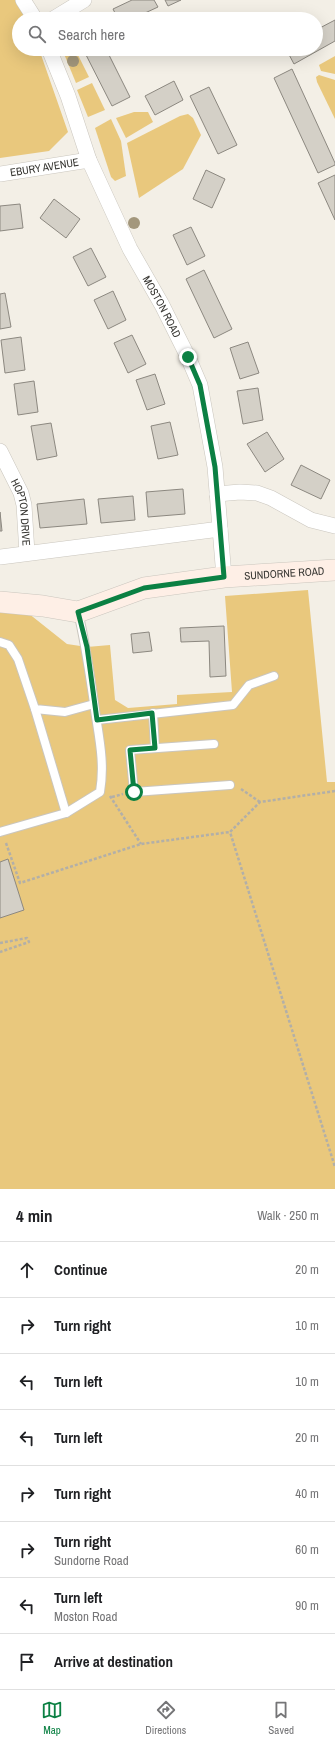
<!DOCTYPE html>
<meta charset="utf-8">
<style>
:root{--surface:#fff;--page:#f2f2f2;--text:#202124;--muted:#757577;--line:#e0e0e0;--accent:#0b8043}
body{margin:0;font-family:"Archivo Narrow",sans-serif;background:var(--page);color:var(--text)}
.stop{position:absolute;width:12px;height:12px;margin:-9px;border:3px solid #0b8043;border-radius:50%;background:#fff}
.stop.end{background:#0b8043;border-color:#fff;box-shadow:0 1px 4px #0008}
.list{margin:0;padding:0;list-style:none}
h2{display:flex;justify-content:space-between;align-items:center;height:52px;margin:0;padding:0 16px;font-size:17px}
h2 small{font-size:13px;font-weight:400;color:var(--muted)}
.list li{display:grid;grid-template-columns:26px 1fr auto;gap:12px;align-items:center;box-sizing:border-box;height:56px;padding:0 16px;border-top:1px solid var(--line)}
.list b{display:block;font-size:15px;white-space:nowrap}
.list p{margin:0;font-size:13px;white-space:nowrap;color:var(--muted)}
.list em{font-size:13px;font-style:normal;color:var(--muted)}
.icon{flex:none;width:22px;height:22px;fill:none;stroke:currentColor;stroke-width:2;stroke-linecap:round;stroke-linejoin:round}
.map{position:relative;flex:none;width:335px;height:1189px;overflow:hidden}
.search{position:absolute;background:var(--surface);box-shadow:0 4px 16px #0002;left:12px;right:12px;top:12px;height:44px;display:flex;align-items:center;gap:10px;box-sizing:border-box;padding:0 14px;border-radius:22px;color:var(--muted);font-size:15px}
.sheet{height:500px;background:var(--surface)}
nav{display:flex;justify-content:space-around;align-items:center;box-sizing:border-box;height:56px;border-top:1px solid var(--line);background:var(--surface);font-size:11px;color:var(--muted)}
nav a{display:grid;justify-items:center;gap:2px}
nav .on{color:var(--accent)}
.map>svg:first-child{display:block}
.green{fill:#e9c87d}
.building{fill:#d4d0c7;stroke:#8c8880}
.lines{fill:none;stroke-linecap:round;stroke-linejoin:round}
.service-casing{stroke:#cac6be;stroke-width:10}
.minor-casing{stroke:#cac6be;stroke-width:16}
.secondary-casing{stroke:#cac6be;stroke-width:22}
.path{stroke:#b2afa8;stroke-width:2.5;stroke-dasharray:3 2;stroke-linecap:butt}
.service{stroke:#fff;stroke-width:8}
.minor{stroke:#fff;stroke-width:15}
.secondary{stroke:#feefe6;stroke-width:21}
.tree{fill:#a3977c}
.route{stroke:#0b8043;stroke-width:5}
.labels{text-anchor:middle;stroke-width:3.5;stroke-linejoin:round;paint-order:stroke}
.street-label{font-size:11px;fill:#373632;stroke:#f3efe6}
</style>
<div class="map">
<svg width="335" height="1189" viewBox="0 0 335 1189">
<rect width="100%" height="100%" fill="#f3efe6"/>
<g class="green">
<polygon points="0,0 15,0 28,16 29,19 19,19 19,49 39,49 68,132 49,151 0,158"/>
<polygon points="62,49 75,49 89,77 76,83"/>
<polygon points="335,56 335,74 321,71 319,65"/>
<polygon points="319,75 335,80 335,119 317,82 316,77"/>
<polygon points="92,83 105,110 88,117 77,90"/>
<polygon points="134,112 148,112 153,122 126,138 116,118"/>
<polygon points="188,114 193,118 201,135 183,169 139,198 127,143 180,116"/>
<polygon points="111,119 121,141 126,176 115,181 111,177 95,128"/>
<polygon points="308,590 327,782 335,782 335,1189 0,1189 0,613 28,613 67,644 87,647 110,645 115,700 128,708 177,704 177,695 232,692 225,596"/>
</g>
<g class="building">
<polygon points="132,0 154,0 158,7 132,19 118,19 113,9"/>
<polygon points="165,0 181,0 168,6"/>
<polygon points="335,20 335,41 294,64 286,49 316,49 316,30"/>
<polygon points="83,49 106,49 130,97 112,106"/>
<polygon points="292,69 335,163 335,165 318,173 274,78"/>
<polygon points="174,81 183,100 155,115 145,96"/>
<polygon points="209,87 237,145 218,154 190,96"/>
<polygon points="206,170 225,179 212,208 193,199"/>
<polygon points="335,175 335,220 318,183"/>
<polygon points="54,199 80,219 66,238 40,218"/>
<polygon points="20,204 23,228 0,231 0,206"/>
<polygon points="191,227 205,256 187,265 173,235"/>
<polygon points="91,248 106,277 88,286 73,257"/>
<polygon points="204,270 232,329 214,338 186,279"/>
<polygon points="113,291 126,320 108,329 94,300"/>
<polygon points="5,293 11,327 0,329 0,294"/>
<polygon points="132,335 146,364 128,373 114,343"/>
<polygon points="21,337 25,370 5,373 1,340"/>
<polygon points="248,342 259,373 240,379 230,348"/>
<polygon points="155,374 165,404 147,410 136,380"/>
<polygon points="34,381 38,412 18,415 14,384"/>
<polygon points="258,388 263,420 243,424 237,391"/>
<polygon points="170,422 178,455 158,459 151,426"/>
<polygon points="51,423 57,456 37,460 31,426"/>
<polygon points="267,432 284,459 265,472 247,444"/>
<polygon points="301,465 330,480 321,499 291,485"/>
<polygon points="183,489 185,514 148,517 146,492"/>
<polygon points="133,496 135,520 101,523 98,499"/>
<polygon points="84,499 87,524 40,528 37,504"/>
<polygon points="0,512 2,531 0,531"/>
<polygon points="224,626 226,676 210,677 209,641 181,642 180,628"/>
<polygon points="149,632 152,651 133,653 131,634"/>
<polygon points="8,859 24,910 0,918 0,862"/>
</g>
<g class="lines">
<g class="service-casing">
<g id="service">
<polyline points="0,642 9,645 18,659 35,709 65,712 94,704"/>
<polyline points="35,709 66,813"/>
<polyline points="153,713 155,748"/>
<polyline points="97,720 233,705 249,685 274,676"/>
<polyline points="214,744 130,750 134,792 230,785"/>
<path d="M0,832l66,-19 34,-21c5,-29 -1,-54 -5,-82 -5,-34 -9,-65 -17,-98"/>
</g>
</g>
<g class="minor-casing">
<g id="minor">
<polyline points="23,0 35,19"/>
<polyline points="53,19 84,0"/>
<path id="s1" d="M49,49l19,47 21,64 41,89 32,56 26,52 12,28 15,82 9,110"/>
<path id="s2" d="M0,174l89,-14"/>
<path id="s3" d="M0,451l21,42 3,12 3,48"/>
<polyline points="217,494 240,492 257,493 271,498 311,520 335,526"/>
<polyline points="0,557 220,529"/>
</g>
</g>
<g class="secondary-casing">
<g id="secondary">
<path id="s4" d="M0,602l43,4 35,6 66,-24 80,-11 111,-7"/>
</g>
</g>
<g class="path">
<polyline points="241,789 260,802"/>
<polyline points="335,791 260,802 230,832 335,1167"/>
<polyline points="110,796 141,844"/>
<polyline points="112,797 123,794"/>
<polyline points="6,843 20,883 141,844 230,832"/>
<polyline points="0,943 27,938 29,942 0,952"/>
</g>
<use href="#service" class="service"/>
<use href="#minor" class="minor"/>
<use href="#secondary" class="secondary"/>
</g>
<g class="tree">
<circle cx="73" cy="61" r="6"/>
<circle cx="134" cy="223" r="6"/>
</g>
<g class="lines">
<polyline class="route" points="134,792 130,750 155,748 152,713 97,720 87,647 78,612 144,588 224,577 215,467 200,385 188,357"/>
</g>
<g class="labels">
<g class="street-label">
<text dy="4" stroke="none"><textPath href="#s2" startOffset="45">EBURY AVENUE</textPath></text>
<text dy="4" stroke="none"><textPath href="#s1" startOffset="282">MOSTON ROAD</textPath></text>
<text dy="4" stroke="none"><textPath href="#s3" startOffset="66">HOPTON DRIVE</textPath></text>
<text dy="4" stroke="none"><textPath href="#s4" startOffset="290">SUNDORNE ROAD</textPath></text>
</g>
</g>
</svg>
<div class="stop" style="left:134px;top:792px"></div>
<div class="stop end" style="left:188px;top:357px"></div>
<div class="search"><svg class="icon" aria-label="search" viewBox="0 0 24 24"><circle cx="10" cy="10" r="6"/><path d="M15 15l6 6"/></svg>Search here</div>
</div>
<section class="sheet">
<h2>4 min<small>Walk · 250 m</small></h2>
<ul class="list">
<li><svg class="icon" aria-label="ahead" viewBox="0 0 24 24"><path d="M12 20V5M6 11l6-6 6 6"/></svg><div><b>Continue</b></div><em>20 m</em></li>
<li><svg class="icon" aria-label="right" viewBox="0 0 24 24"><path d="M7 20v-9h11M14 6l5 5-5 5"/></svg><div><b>Turn right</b></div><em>10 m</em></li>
<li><svg class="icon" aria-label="left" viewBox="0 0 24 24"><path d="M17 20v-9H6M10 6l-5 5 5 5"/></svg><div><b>Turn left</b></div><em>10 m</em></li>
<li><svg class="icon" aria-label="left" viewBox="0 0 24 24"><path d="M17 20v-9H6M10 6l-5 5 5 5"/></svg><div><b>Turn left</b></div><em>20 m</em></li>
<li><svg class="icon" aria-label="right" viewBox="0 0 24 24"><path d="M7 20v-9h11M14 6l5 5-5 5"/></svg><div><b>Turn right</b></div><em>40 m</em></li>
<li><svg class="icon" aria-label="right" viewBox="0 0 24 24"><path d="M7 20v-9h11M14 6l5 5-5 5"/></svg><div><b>Turn right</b><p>Sundorne Road</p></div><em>60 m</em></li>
<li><svg class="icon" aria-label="left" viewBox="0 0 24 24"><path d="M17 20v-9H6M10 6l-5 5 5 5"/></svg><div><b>Turn left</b><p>Moston Road</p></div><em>90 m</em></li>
<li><svg class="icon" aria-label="arrive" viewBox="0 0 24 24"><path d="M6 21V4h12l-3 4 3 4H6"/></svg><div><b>Arrive at destination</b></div></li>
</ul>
</section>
<nav>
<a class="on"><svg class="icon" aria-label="map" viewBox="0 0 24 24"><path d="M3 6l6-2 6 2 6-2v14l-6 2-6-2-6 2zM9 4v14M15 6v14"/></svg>Map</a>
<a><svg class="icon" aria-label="directions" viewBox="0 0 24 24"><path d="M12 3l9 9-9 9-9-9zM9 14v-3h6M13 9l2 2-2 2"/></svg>Directions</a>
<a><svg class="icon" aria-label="saved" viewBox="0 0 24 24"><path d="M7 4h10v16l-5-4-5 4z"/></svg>Saved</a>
</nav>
